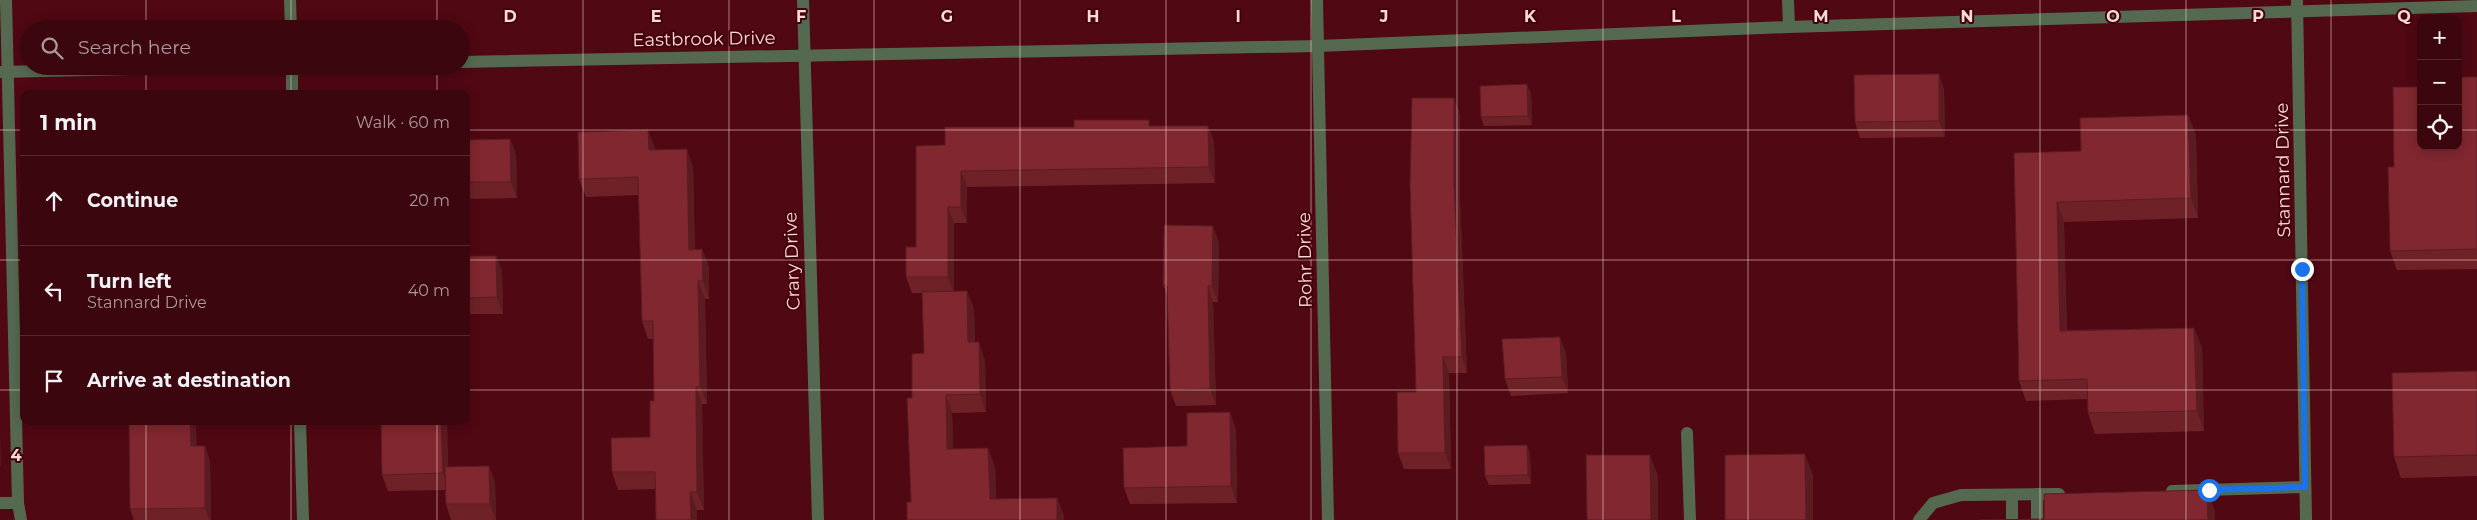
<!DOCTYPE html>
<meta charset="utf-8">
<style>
:root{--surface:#3c060e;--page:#47141c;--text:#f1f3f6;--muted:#ac999e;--line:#55272e}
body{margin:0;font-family:Montserrat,sans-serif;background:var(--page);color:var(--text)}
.controls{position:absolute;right:15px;top:15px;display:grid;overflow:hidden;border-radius:10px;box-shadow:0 2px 12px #0003}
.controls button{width:45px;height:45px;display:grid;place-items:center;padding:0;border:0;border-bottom:1px solid var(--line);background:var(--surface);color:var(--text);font:25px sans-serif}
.stop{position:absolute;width:15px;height:15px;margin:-11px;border:4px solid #1a73e8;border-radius:50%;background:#fff}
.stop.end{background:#1a73e8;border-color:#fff;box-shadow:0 1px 5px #0008}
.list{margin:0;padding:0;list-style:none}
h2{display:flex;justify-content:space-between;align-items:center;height:65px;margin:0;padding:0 20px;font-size:21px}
h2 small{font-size:16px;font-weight:400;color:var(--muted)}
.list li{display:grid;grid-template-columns:32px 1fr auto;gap:15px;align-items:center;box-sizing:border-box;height:90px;padding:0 20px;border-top:1px solid var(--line)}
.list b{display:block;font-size:19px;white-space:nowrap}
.list p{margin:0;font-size:16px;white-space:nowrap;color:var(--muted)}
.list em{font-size:16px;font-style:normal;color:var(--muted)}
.icon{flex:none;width:28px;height:28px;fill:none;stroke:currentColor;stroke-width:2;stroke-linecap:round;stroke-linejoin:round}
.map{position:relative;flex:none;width:2477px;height:520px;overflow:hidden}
.search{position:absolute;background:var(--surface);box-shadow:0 2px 12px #0003;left:20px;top:20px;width:450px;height:55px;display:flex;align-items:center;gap:12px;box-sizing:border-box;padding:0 18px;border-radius:28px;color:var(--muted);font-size:19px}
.panel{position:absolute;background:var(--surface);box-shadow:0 2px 12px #0003;left:20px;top:90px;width:450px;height:335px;border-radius:10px}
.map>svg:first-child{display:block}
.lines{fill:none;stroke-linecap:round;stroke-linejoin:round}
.service{stroke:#556950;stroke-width:12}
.minor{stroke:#556950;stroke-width:12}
.wall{fill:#6e2228}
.shaded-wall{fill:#5a1b21}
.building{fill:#80272f;stroke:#5a1b21}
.route{stroke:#1a73e8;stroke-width:6}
.grid{fill:none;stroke:#ffdad9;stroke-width:1;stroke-opacity:0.55}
.labels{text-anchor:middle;stroke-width:4;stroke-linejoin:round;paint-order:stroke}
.street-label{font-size:18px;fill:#ffdad9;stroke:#44000a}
.grid-label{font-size:16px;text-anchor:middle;font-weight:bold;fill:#ffdad9;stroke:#44000a;stroke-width:4;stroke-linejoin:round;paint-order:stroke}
</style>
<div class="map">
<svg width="2477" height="520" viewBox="0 0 2477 520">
<rect width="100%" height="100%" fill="#500813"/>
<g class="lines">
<g class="service">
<polyline points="6,0 18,503"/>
<polyline points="1687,433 1690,520"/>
<polyline points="2172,491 2305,487"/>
<polyline points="2037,494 2037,520"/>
<polyline points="2012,495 2012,520"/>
<polyline points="0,503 18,503 21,520"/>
<polyline points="1919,520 1933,503 1961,495 2059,494"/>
</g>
<g class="minor">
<polyline points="290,0 291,29"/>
<polyline points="803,0 818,520"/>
<polyline points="1317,0 1328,520"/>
<polyline points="1788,0 1789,27"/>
<polyline points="2297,0 2306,520"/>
<polyline points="461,62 1318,46 1789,27 2477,6"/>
<polyline points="292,66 292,94"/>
<polyline points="0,72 267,66"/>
<polyline points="300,421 303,520"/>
</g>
</g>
<g class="wall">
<polygon points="1939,74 1944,90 1945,137 1860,138 1855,122"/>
<polygon points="2477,77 2477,269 2397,270 2390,251 2394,167 2421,146"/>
<polygon points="1531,93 1532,125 1484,126 1481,117"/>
<polygon points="1454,98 1460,115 1460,200 1467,373 1449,373 1451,469 1404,469 1398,453 1416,392"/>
<polygon points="2188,115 2196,135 2198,218 2064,222 2067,330 2194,328 2202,348 2204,431 2095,434 2088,413 2088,399 2026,401 2019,381 2014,153 2081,151"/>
<polygon points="1151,126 1208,126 1214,142 1215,183 967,187 967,223 954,223 954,291 967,291 974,309 975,342 985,360 986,412 952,413 953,449 995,466 996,499 1057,498 1064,516 1064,520 907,520 911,502 912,398 924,353 922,293 912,293 906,277 916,247 945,145 1074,127"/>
<polygon points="510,139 516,155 517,198 466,199 466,140"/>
<polygon points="655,148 655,150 693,167 695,250 702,249 709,267 709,299 705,299 707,404 702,404 704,510 697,510 697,520 656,520 656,489 618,490 612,472 650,437 654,401 653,339 648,339 642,321 639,195 586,197 579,179"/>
<polygon points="1219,242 1218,302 1213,302 1216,405 1176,406 1170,390 1168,297 1163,285"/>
<polygon points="466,256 496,256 502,272 503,314 466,314"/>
<polygon points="1566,353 1568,393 1511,396 1505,379"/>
<polygon points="2477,371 2477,476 2401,478 2394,457"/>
<polygon points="447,421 448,467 489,466 495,482 496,520 451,520 446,504 445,490 388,491 382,475"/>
<polygon points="1236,429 1237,503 1130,504 1124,488 1187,446"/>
<polygon points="1527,445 1530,454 1531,484 1489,485 1485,476"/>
<polygon points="196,446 205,446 210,462 211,520 134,520 130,509"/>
</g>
<g class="shaded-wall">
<polygon points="1939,74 1944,90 1945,137 1939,121"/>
<polygon points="1527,84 1531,93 1532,125 1528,116"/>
<polygon points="1454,98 1460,115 1460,200 1467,373 1462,357 1454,183"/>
<polygon points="2188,115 2196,135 2198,218 2191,198"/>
<polygon points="1208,126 1214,142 1215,183 1209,167"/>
<polygon points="648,130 655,148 655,168 649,150"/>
<polygon points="510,139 516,155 517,198 511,182"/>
<polygon points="687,149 693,167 695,268 689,250"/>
<polygon points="961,171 967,187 967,223 961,207"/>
<polygon points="2057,202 2064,222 2067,351 2060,331"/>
<polygon points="948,207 954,223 954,293 948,277"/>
<polygon points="1213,226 1219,242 1218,302 1212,286"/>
<polygon points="702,249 709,267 709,299 703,281"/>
<polygon points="496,256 502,272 503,314 497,297"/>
<polygon points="698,281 705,299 707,404 700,386"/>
<polygon points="1208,286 1213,302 1216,405 1210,389"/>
<polygon points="967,291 974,309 975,360 968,342"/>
<polygon points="2194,328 2202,348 2204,431 2197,411"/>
<polygon points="1560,337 1566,353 1568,393 1562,377"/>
<polygon points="979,342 985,360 986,412 980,394"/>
<polygon points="1443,357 1449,373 1451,469 1445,453"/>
<polygon points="696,387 702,404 704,510 697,492"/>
<polygon points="946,395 952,413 954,467 947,449"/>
<polygon points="1230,412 1236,429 1237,503 1231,486"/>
<polygon points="190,421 196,421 197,463 191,446"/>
<polygon points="441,421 447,421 449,490 443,473"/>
<polygon points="0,430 1,468 0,465"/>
<polygon points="1527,445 1530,454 1531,484 1528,475"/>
<polygon points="205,446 210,462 211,520 209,520 205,508"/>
<polygon points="988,448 995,466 997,517 990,499"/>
<polygon points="1805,454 1813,475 1813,520 1806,520"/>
<polygon points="1650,455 1658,476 1658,520 1651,520"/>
<polygon points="489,466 495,482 496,520 490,504"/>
<polygon points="2207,490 2215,511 2215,520 2208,520"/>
<polygon points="690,492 697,510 697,520 691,520"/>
<polygon points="1057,498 1064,516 1064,520 1057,520"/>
</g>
<g class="building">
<polygon points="1939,74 1939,121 1855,122 1854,75"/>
<polygon points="2458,77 2477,77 2477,249 2390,251 2388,167 2394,167 2393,87 2421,87 2421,146 2458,146"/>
<polygon points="1527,84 1528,116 1481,117 1480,86"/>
<polygon points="1412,98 1454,98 1454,183 1462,357 1443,357 1445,453 1398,453 1397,392 1416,392 1410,185"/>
<polygon points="2188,115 2191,198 2057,202 2060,331 2194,328 2197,411 2088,413 2087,379 2019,381 2014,153 2081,151 2080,118"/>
<polygon points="1074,120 1149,120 1149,126 1208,126 1209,167 961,171 961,207 948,207 948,277 906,277 906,247 916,247 916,146 945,145 945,127 1074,127"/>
<polygon points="648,130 649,150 687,149 689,250 702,249 703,281 698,281 700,386 696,387 697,492 690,492 691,520 656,520 655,472 612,472 611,438 650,437 650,401 654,401 653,321 642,321 638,177 579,179 578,132"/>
<polygon points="510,139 511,182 466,182 466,140"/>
<polygon points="1164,225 1213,226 1212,286 1208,286 1210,389 1170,390 1167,286 1163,285"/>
<polygon points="466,256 496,256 497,297 466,298"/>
<polygon points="967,291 968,342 979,342 980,394 946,395 947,449 988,448 990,499 1057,498 1057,520 907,520 907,502 911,502 907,398 912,398 912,354 924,353 922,292"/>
<polygon points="1560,337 1562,377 1505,379 1502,339"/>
<polygon points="2477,371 2477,455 2394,457 2392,373"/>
<polygon points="1230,412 1231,486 1124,488 1123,448 1187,446 1187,413"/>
<polygon points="129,421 190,421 191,446 205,446 205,508 130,509"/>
<polygon points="381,421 441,421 443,473 382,475"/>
<polygon points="1527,445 1528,475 1485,476 1484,446"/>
<polygon points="1805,454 1806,520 1725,520 1725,455"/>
<polygon points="1586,455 1650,455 1651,520 1587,520"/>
<polygon points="489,466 490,504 446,504 445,467"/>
<polygon points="2207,490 2208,520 1979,520 2044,519 2044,494"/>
</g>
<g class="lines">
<polyline class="route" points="2209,490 2305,487 2302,269"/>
</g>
<path class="grid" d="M146,0v29M291,0v29M437,0v29M583,0v520M729,0v520M874,0v520M1020,0v520M1166,0v520M1311,0v520M1457,0v520M1603,0v520M1748,0v520M1894,0v520M2040,0v520M2186,0v520M2331,0v520M146,66v28M291,66v28M437,66v28M0,130h24M466,130h1955M2458,130h19M0,260h24M466,260h2011M0,390h24M466,390h2011M146,421v99M291,421v99M437,421v99"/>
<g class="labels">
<g class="street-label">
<text transform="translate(704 39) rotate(-1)" y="6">Eastbrook Drive</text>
<text transform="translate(2283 170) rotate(-91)" y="6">Stannard Drive</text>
<text transform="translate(1305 260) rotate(-91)" y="6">Rohr Drive</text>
<text transform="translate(792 261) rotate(-92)" y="6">Crary Drive</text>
</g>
</g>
<g class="grid-label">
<text x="510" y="22">D</text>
<text x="656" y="22">E</text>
<text x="801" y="22">F</text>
<text x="947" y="22">G</text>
<text x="1093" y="22">H</text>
<text x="1238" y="22">I</text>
<text x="1384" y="22">J</text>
<text x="1530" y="22">K</text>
<text x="1676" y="22">L</text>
<text x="1821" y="22">M</text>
<text x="1967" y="22">N</text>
<text x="2113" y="22">O</text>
<text x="2258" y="22">P</text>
<text x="2404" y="22">Q</text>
<text x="16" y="461">4</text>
</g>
</svg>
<div class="controls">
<button>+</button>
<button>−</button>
<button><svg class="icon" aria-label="locate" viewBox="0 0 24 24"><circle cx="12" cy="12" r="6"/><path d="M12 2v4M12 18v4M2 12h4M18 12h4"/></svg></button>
</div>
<div class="stop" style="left:2209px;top:490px"></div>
<div class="stop end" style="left:2302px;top:269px"></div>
<div class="search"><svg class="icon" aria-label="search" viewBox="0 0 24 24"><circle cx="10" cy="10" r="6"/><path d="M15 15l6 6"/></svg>Search here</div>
<section class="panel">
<h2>1 min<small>Walk · 60 m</small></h2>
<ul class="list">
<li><svg class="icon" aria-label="ahead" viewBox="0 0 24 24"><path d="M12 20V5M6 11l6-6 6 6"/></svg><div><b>Continue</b></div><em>20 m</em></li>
<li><svg class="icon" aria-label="left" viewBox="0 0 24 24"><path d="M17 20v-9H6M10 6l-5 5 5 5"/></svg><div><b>Turn left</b><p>Stannard Drive</p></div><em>40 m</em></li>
<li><svg class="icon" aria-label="arrive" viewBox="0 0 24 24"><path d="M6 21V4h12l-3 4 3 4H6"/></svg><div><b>Arrive at destination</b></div></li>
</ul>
</section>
</div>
